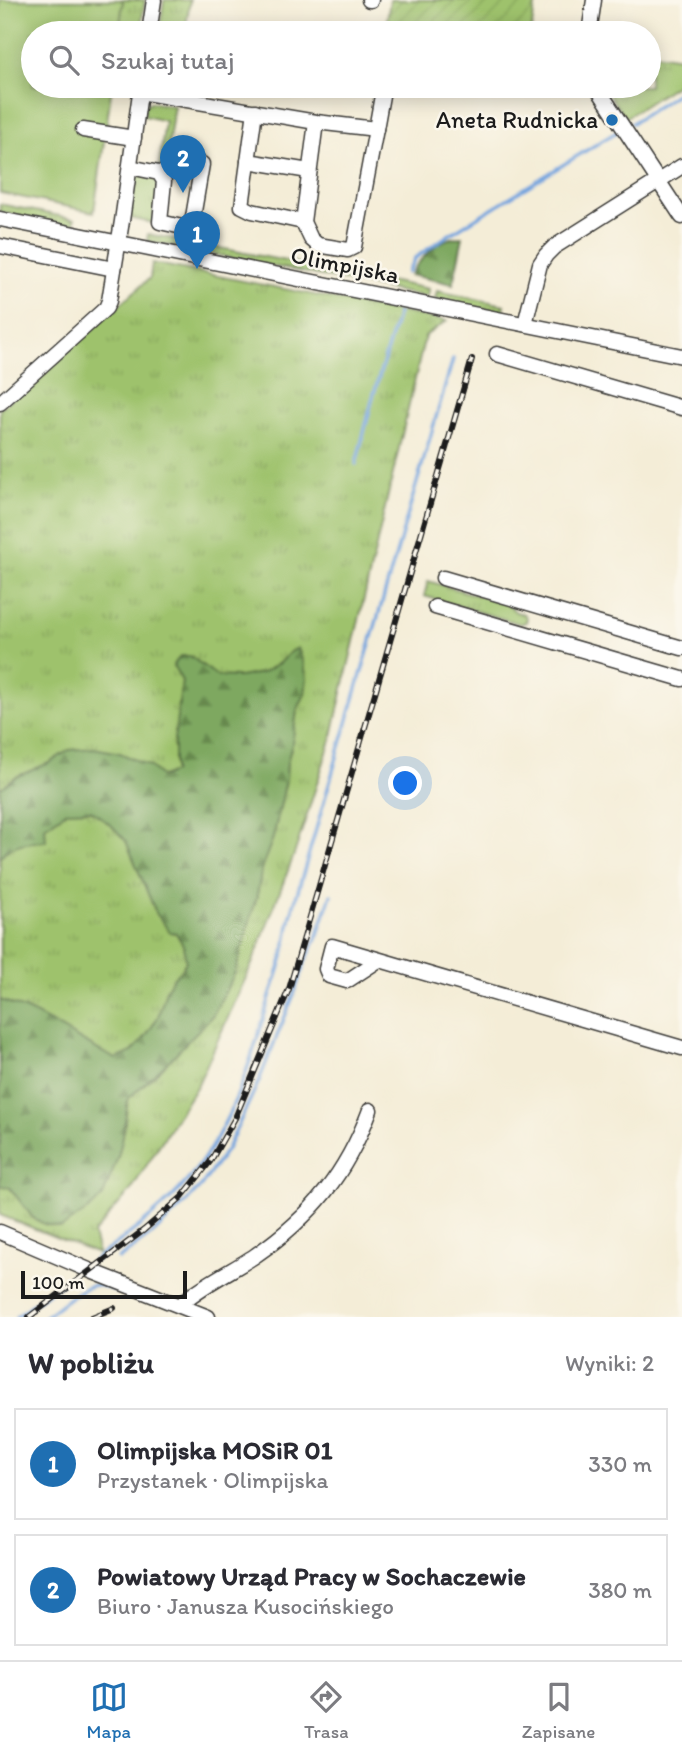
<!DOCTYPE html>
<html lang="pl">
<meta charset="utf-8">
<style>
:root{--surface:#fff;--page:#f7f7f7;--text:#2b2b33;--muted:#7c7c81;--line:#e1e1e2;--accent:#1f6fb2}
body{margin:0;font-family:Itim,sans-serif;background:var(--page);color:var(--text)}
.scale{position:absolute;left:21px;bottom:18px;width:166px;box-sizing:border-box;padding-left:7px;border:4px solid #1c1c1c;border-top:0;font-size:19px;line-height:24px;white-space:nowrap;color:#1c1c1c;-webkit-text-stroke:5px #fbf7ec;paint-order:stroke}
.you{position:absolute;left:406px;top:784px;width:24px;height:24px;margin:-18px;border:5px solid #fff;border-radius:50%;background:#1a73e8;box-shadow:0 0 0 10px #1a73e833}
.badge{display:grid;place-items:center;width:46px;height:46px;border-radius:50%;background:var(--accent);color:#fff;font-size:23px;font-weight:700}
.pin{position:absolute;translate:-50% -58px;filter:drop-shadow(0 2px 4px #0008)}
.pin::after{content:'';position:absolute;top:37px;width:24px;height:21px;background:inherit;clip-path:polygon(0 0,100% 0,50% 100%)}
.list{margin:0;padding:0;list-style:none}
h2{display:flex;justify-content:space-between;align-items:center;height:91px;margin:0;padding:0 28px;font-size:30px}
h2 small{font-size:23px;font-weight:400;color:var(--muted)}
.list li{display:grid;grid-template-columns:46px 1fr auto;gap:21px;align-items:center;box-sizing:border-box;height:112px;margin:0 14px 14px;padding:0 14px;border:2px solid var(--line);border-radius:0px}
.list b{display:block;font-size:26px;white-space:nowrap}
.list p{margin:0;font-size:23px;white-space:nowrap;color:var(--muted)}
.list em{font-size:23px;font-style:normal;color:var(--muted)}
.icon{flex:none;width:38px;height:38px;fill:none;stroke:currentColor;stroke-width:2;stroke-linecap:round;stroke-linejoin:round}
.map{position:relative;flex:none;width:682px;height:1317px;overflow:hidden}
.search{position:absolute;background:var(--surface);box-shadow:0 4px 18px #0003;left:21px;right:21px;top:21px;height:77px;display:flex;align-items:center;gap:18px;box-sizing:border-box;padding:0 24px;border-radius:38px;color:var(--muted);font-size:26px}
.sheet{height:343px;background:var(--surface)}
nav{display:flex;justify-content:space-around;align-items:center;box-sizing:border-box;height:98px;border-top:2px solid var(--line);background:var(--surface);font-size:19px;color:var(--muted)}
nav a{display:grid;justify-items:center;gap:4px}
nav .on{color:var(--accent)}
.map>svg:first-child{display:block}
.grass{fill:url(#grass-tufts);stroke:#5d6f44;stroke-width:2}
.forest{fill:url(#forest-firs);stroke:#4d623e;stroke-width:2}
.garden{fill:url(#garden-furrows);stroke:#5d6f44;stroke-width:2}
.pitch{fill:#9ec26c;stroke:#5d6f44;stroke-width:2}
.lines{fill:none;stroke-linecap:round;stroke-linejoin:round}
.stream{stroke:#74a4de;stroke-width:3.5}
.minor-casing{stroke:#3c3b38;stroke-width:17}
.minor{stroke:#fff;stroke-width:14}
.rail-casing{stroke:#1c1c1c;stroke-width:6}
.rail{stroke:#fbf7ec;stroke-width:3.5;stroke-dasharray:10;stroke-linecap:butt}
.poi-dot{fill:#1f6fb2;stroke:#fbf7ec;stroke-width:2.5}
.labels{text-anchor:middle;stroke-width:5;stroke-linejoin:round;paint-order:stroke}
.poi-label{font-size:24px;fill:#1c1c1c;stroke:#fbf7ec;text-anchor:end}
.street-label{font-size:24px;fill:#1c1c1c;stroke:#fbf7ec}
</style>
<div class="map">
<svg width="682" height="1317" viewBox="0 0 682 1317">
<defs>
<pattern id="grass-tufts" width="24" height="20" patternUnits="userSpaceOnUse" patternTransform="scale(1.75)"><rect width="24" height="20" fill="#9ec26c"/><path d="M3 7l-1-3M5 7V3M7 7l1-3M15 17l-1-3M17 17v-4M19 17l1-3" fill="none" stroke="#88a65d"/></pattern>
<pattern id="forest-firs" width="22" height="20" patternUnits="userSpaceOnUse" patternTransform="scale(1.75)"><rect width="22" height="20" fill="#7ea860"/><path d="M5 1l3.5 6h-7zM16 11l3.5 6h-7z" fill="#66884e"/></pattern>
<pattern id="garden-furrows" width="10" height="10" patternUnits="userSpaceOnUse" patternTransform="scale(1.75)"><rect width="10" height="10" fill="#9ec26c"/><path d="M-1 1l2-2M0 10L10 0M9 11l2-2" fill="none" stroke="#88a65d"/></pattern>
</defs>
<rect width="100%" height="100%" fill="#fbf7ec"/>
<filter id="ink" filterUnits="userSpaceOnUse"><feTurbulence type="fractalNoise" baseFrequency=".0143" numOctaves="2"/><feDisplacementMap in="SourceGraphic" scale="14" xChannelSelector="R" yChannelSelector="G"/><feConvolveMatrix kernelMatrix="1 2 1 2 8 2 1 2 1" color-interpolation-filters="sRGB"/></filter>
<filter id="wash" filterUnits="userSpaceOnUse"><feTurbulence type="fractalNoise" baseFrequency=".00686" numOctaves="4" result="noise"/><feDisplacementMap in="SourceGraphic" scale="28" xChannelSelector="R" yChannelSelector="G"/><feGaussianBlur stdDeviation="1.57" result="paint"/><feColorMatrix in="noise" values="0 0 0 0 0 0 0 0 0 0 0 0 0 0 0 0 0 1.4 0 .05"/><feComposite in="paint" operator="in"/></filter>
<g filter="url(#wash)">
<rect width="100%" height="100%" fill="#f4edd7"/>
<g class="grass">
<polygon points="123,0 145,0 140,33 119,33"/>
<polygon points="164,0 190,0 185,33 159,33"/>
<polygon points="649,53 682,58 682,81 625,118 603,86 649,86"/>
<polygon points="151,102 174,106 165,167 159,166 165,121 144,116 145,105"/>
<polygon points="136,173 159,180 153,223 128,218"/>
<polygon points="0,204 75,219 73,227 0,212"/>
<polygon points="148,234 429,289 427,297 147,241"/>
<polygon points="152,263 447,321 425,336 331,740 294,855 252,964 198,1084 131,1190 93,1234 98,1254 0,1215 0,409 150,278"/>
<polygon points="437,291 505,305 503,313 435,299"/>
<polygon points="428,581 507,604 516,612 524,614 527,618 526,622 521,624 424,596"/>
</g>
<g class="forest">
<path d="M463,237l-10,47 -43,-9c7,-13 27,-34 41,-37 4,-1 8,-1 12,-1z"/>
<path d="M298,648l5,14 4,16 -2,16 -8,17 -5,33 -5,19 -1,17 -7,32 -6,26 -11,29 -5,29 -22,77 -22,42 -51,53 -34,31 -5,37 -5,21 -15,39 -12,12 -30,20 -17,-4 -11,-6 -24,-31 -9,-1v-186c41,12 78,41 116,59l16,-7 14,-16 12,-19 8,-27 7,-12 8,-7 5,-10 -3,-16 -7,-12 -6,-1 -14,-19 -30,-72 -14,-15 -21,-16 -24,1 -22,16 1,14c-17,1 -35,2 -46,16v-68l15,-12 34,-14 20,-13 25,-2 26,5 30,13 12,11 12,-5v-33l8,-58 -9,-16 8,-9h9l27,20 22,1 23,-4 17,-10 11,-11z"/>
</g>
<polygon class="garden" points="390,0 536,0 531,33 385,33"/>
<polygon class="pitch" points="0,0 123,0 119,33 33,33 33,86 112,86 94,212 0,193"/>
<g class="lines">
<g class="stream">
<polyline points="632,123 682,90"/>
<polyline points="407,273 415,258 450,234 618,131"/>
<polyline points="356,464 373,397 398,313"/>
<polyline points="118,1259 155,1232 187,1201 201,1186 227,1149 258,1083 294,994 305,962 317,937 331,895"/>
<path d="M94,1260c30,-22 61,-44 86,-71 48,-52 69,-121 88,-186 5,-17 12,-34 16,-51 3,-12 4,-24 7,-37l162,-556"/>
<polyline points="16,1317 71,1276"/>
<path d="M44,1317c14,-9 36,-31 52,-32 7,0 15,4 21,7"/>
</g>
</g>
</g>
<g filter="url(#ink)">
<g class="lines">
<g class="minor-casing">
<g id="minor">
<polyline points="369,0 371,0"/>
<polyline points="149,33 154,0"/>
<polyline points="589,33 594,0"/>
<polyline points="596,86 682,217"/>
<polyline points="140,92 316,122 376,129 354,247 348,250 318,245 311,239 303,222 316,122"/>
<polyline points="255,111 242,206 252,211 303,222"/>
<polyline points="376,129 383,90"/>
<polyline points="83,130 134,138"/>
<polyline points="248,161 309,171"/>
<polyline points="130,167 159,173 164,181 160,222 191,229 202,164"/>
<polyline points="0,219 682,356"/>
<polyline points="0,246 114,269"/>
<polyline points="525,324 540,264 546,255 554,247 682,166"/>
<polyline points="497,354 682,408"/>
<polyline points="0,403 106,308 109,301 122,221 141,86"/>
<polyline points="443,578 682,648"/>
<polyline points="435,607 682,679"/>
<polyline points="379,960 347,981 329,976 326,969 332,946 682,1048"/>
<polyline points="0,1232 91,1271 208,1317"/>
<path d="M181,1306c6,-13 60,-40 75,-51 56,-39 90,-81 114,-145"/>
</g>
</g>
<use href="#minor" class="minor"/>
<g class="rail-casing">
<g id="rail">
<polyline points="29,1317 144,1230 182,1197 210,1162 235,1118 289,989 472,359"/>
<polyline points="92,1317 114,1308"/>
</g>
</g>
<use href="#rail" class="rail"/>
</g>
</g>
<circle class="poi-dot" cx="612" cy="120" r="7"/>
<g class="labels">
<g class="poi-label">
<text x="598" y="128">Aneta Rudnicka</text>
</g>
<g class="street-label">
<text transform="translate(345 265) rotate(11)" y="8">Olimpijska</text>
</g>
</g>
</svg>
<div class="scale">100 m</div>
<div class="you"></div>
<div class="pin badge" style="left:197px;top:269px">1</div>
<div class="pin badge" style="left:183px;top:193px">2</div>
<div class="search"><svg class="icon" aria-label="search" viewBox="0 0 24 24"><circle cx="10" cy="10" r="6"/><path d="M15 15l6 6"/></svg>Szukaj tutaj</div>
</div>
<section class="sheet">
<h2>W pobliżu<small>Wyniki: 2</small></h2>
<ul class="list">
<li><span class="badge">1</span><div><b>Olimpijska MOSiR 01</b><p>Przystanek · Olimpijska</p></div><em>330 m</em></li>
<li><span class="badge">2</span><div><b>Powiatowy Urząd Pracy w Sochaczewie</b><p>Biuro · Janusza Kusocińskiego</p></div><em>380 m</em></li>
</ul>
</section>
<nav>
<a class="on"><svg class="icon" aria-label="map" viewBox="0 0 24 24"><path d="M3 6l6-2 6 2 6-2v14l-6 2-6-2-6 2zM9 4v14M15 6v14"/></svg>Mapa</a>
<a><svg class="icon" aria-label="directions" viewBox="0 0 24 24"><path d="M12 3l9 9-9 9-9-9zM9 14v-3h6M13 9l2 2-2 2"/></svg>Trasa</a>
<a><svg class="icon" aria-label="saved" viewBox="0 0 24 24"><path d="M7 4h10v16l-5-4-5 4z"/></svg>Zapisane</a>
</nav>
